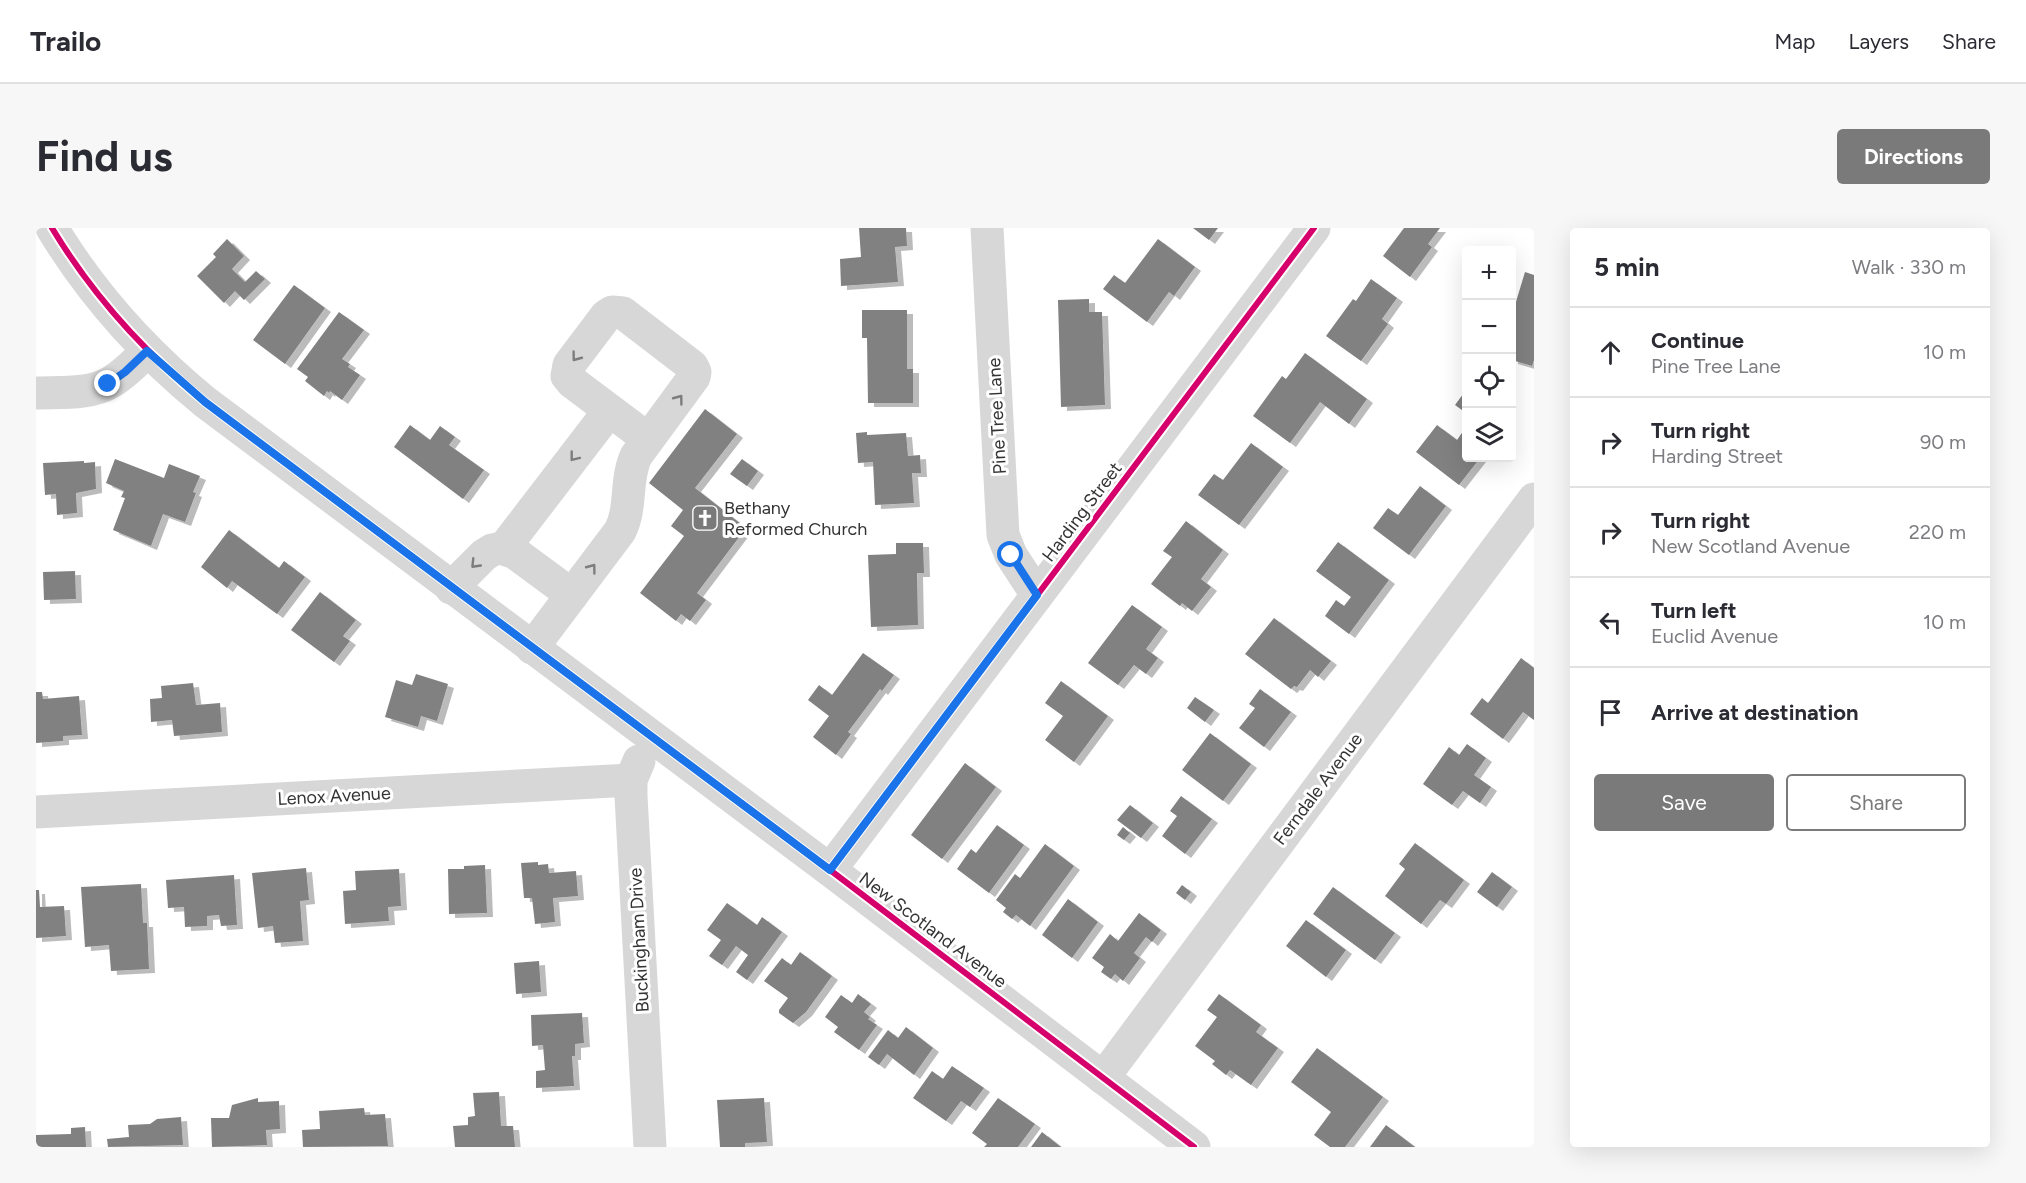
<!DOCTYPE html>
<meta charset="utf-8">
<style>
:root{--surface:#fff;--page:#f7f7f7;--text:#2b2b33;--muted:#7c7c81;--line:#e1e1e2;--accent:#7a7a7a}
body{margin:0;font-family:Figtree,sans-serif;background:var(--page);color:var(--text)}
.controls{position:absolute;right:18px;top:18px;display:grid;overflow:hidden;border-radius:6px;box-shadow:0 6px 24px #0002}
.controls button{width:54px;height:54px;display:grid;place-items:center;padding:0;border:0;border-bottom:2px solid var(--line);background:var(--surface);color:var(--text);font:30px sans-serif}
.stop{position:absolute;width:18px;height:18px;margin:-14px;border:4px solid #1a73e8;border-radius:50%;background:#fff}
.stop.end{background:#1a73e8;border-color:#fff;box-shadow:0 2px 6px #0008}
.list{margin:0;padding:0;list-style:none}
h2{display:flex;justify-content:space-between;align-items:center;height:78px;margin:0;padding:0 24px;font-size:26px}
h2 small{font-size:20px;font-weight:400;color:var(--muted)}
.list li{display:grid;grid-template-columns:39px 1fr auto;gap:18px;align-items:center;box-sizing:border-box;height:90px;padding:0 24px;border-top:2px solid var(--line)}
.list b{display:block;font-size:22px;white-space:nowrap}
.list p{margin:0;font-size:20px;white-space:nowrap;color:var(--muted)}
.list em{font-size:20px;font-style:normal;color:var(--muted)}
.actions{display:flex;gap:12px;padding:18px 24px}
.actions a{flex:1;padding:14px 0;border:2px solid var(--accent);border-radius:6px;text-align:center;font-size:21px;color:var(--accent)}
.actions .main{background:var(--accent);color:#fff}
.icon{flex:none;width:33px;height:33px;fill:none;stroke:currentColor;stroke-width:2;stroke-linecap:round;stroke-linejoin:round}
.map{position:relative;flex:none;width:1498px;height:919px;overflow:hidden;border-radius:6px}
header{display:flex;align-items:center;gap:36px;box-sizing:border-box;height:84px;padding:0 30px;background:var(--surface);border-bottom:2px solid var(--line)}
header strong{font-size:28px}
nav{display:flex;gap:33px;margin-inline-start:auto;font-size:21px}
.intro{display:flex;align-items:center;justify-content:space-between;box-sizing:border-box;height:144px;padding:0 36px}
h1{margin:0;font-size:42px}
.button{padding:15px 27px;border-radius:6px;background:var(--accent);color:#fff;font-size:21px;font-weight:700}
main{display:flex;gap:36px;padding:0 36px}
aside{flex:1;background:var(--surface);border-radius:6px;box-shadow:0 6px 24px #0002}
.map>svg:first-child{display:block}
.building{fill:#818181;filter:url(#shadow)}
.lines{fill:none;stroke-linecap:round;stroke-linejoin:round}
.minor{stroke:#d7d7d7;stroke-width:33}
.cycleway-casing{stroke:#fff;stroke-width:10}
.cycleway{stroke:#d6006c;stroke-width:6}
.oneway{stroke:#7d7d7d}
.route{stroke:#1a73e8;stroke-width:8}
.labels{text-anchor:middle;stroke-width:6;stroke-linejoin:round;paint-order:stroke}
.street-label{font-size:18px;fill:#333;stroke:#fff}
.poi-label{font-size:18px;fill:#333;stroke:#fff;text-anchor:start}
</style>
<header>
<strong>Trailo</strong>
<nav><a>Map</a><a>Layers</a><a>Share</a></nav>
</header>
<div class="intro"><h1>Find us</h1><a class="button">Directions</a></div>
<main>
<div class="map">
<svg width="1498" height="919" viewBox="0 0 1498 919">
<defs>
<filter id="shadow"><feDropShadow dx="6" dy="4" stdDeviation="0" flood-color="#0004"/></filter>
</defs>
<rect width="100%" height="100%" fill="#fff"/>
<g class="building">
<polygon points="823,0 870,0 871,18 859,19 862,54 805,58 804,31 825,29"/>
<polygon points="1157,0 1182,0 1173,12"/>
<polygon points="1368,0 1404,0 1392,16 1396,19 1374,49 1347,28"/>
<polygon points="191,11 208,28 196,41 209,54 220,43 229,51 208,72 199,63 188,75 161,48 180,29 177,26"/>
<polygon points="1122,11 1159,39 1138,68 1133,64 1111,94 1067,61 1078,47 1089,55"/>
<polygon points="1489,44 1498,47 1498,132 1496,138 1476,132 1476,87"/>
<polygon points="1335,51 1361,70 1346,91 1352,96 1325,133 1290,108 1317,71 1320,73"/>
<polygon points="258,57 289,80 249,136 217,112"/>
<polygon points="1053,71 1053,84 1066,84 1069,177 1025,179 1022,72"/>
<polygon points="826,82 871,82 871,141 877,141 877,175 832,175 831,110 826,110"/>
<polygon points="303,84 328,102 306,131 314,136 312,139 324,147 306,172 294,163 293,165 291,163 288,168 269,153 272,149 261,141"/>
<polygon points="1269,125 1331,171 1313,196 1284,174 1254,215 1217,188 1246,148 1250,151"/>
<polygon points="1430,162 1430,185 1419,177"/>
<polygon points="669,181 701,206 659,260 710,300 661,365 670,372 654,393 645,386 640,393 604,365 648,308 635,298 647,282 613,255"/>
<polygon points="374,197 394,212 404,198 419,209 413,217 448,242 427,271 358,219"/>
<polygon points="1401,197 1421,212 1430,199 1430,230 1444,230 1423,257 1380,224"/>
<polygon points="831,204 831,207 870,205 872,228 884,227 885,245 876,245 878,275 839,277 837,234 822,235 820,205"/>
<polygon points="1215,215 1247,239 1203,297 1162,267 1178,246 1187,252"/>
<polygon points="79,231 128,250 133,236 164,248 157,264 160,265 149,294 127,286 115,318 77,302 89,270 85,269 88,263 70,255"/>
<polygon points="706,231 722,243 711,258 694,246"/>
<polygon points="48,233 48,235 59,234 60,261 40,265 41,285 21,287 20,266 9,267 7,235"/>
<polygon points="1384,258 1410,278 1373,327 1337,300 1352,280 1362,287"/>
<polygon points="1150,293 1187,322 1165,351 1175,359 1156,383 1146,375 1144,378 1115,356 1136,329 1127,323"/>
<polygon points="193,302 243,340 248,333 269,349 241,386 196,353 191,360 165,339"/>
<polygon points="1302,314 1353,352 1313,406 1289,388 1300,372 1308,378 1315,369 1280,343"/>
<polygon points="860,315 887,315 888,345 881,345 882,397 835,399 832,327 860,326"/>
<polygon points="39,343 40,371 8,372 7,344"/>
<polygon points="284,364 320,392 307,408 314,413 298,434 255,402"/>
<polygon points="1096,377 1126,399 1110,421 1122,430 1110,446 1098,437 1082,457 1052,435"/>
<polygon points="1238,390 1295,433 1282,449 1274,442 1261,459 1258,458 1255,461 1209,426"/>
<polygon points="827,425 858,447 846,463 844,461 812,504 815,506 800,527 777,509 793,488 772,472 783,457 796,467"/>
<polygon points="1485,430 1498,440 1498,492 1487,484 1467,511 1434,486 1446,470 1452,475"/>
<polygon points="380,446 412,456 401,493 385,488 382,499 349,489 360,452 376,457"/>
<polygon points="1025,453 1072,488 1038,534 1009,512 1027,488 1009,475"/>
<polygon points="157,455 160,477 184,475 186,504 138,508 136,492 115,494 114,471 126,470 125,458"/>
<polygon points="1224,461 1255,484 1228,519 1203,500 1219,480 1213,476"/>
<polygon points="0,464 6,464 7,471 43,468 46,507 27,508 27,513 0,515"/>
<polygon points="1159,469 1178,482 1169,494 1151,480"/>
<polygon points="1174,505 1215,536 1187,573 1146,542"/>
<polygon points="1431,516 1450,530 1438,547 1455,559 1444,575 1427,563 1416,577 1387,556 1413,519 1423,527"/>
<polygon points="929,535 960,559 906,631 875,607"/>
<polygon points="1145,568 1176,591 1149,626 1126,608 1141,588 1134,583"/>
<polygon points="1094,577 1117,595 1105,610 1081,592"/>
<polygon points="961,597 988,617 953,665 921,641 935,621 940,625"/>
<polygon points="1087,599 1094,605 1088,612 1081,607"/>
<polygon points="1379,615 1428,652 1410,676 1404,672 1385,696 1349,668 1369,641 1363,636"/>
<polygon points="1009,616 1038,638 994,698 980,687 976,691 967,684 970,680 960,672 979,646 984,650"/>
<polygon points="502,634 502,637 512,636 513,645 540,643 542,668 517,670 519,694 499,696 496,670 488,670 485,635"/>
<polygon points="449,637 451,685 413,686 412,641 428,641 428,638"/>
<polygon points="270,640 273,672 264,673 267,713 239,715 237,698 222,700 216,645"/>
<polygon points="363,641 365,678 352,679 353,693 309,696 307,663 320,662 319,643"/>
<polygon points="1456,644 1476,659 1461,679 1441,664"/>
<polygon points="198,647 201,697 185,698 183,687 171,688 171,698 149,699 148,679 132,680 130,652"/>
<polygon points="105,656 107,695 111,695 113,741 75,743 73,717 49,719 45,659"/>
<polygon points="1146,657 1155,664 1149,672 1140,665"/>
<polygon points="1297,659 1359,705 1339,732 1277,686"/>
<polygon points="0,662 3,662 4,679 28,678 30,708 0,710"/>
<polygon points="1032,671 1062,694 1036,730 1006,707"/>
<polygon points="691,675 721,697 726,689 746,704 711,752 700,744 712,727 700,718 686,737 673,728 685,712 671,702"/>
<polygon points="1103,685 1125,702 1116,714 1110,709 1098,725 1104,730 1087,753 1079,746 1075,751 1065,744 1068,739 1056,730 1074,706 1082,713"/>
<polygon points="1270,692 1310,722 1290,749 1250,718"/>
<polygon points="764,724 796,748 770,784 757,795 743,785 743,782 752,770 728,753 746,730 755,737"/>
<polygon points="503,733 505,764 480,766 478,735"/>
<polygon points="822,766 835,776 828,784 834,789 832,791 841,797 823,822 798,804 802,799 789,789 805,767 816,775"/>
<polygon points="1183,766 1225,797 1220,804 1242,820 1215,857 1194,842 1190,847 1176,836 1179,833 1159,818 1181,789 1171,782"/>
<polygon points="546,785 548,815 539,816 539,828 536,828 538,858 500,860 500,843 509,842 507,817 496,818 495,787"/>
<polygon points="870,799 897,820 878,847 851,826 843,837 832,829 852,802 862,810"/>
<polygon points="1281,820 1347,869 1309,919 1294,919 1278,907 1295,884 1255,854"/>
<polygon points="916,838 948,860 934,879 925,873 910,893 877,870 896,843 907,851"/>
<polygon points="463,864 465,898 477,898 479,919 419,919 417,898 432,897 432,889 439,888 437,865"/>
<polygon points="222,870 222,874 243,873 244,901 230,902 231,917 176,919 175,890 193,890 196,877"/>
<polygon points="728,870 731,914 709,915 709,919 684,919 681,872"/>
<polygon points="962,870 999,896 982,919 948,919 951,916 936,905"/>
<polygon points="328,880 329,887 349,886 352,918 267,919 266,902 284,901 283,883"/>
<polygon points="145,889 147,917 72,919 71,911 93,909 92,897 114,896 121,891"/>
<polygon points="1350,897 1379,919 1334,919"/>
<polygon points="49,899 50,919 0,919 0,907 35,906 35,900"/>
<polygon points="1006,904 1025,919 995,919"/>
</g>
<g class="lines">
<g class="minor">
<path d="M16,0c41,68 92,124 153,174l625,468 364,277"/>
<polyline points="951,0 967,307 975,327 1001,367"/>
<path d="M0,165c24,-1 54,2 75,-11 14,-8 25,-20 36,-31"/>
<polyline points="468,320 573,183"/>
<polyline points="415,360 448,327 456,322 465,320 479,325 536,367"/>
<path d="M496,420l88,-117c12,-23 5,-51 16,-75l58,-79 1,-5 -3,-6 -69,-53 -11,-1 -6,4 -37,49 -2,11 5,6 76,57"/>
<polyline points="603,533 595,552 595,568 614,919"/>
<polyline points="0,584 595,552"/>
<polyline points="794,642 1278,0"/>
<polyline points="1067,850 1498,271"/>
</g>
<g class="cycleway-casing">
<g id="cycleway">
<path d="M16,0c41,68 92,124 153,174l625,468 364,277"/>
<polyline points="794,642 1278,0"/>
</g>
</g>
<use href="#cycleway" class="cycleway"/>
</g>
<defs><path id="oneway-chevron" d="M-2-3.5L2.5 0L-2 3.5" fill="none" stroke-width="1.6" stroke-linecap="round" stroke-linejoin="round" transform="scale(1.5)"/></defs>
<g class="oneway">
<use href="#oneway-chevron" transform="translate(540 129) rotate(127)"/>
<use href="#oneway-chevron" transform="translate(643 171) rotate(-53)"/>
<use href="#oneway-chevron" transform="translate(538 229) rotate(128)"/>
<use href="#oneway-chevron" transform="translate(439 336) rotate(134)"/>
<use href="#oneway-chevron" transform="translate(556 340) rotate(-53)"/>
</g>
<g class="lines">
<polyline class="route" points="72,156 89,144 111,123 169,174 794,642 1001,367 975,327"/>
</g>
<defs>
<g id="church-square" transform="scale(1.35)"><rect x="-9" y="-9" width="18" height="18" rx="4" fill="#7a7a7a" stroke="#fff"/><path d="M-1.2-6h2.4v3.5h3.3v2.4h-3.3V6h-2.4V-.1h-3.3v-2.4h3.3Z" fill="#fff"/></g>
</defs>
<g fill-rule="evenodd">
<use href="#church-square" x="669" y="290"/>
</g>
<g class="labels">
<g class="street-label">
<text transform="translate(961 188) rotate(-93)" y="6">Pine Tree Lane</text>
<text transform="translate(1046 284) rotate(-53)" y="6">Harding Street</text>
<text transform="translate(1282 561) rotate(-53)" y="6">Ferndale Avenue</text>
<text transform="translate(298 568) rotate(-3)" y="6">Lenox Avenue</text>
<text transform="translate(897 702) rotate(37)" y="6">New Scotland Avenue</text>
<text transform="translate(603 712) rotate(-93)" y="6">Buckingham Drive</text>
</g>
<g class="poi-label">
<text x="688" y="286">Bethany<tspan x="688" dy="21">Reformed Church</tspan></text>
</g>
</g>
</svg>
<div class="controls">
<button>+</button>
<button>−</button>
<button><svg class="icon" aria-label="locate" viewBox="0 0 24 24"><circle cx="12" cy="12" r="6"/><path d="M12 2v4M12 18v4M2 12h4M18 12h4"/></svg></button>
<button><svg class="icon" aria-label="layers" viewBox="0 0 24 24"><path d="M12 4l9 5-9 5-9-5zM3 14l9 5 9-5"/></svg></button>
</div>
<div class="stop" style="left:975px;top:327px"></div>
<div class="stop end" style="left:72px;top:156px"></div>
</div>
<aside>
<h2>5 min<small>Walk · 330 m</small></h2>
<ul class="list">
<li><svg class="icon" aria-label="ahead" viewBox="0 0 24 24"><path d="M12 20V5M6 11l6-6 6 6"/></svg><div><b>Continue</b><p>Pine Tree Lane</p></div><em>10 m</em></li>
<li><svg class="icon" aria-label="right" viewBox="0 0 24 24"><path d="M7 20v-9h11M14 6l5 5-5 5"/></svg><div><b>Turn right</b><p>Harding Street</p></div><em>90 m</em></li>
<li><svg class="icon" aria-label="right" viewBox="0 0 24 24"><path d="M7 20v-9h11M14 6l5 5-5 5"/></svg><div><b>Turn right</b><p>New Scotland Avenue</p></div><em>220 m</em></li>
<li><svg class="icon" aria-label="left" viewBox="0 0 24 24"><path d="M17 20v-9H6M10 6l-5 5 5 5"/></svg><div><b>Turn left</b><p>Euclid Avenue</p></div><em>10 m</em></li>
<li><svg class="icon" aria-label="arrive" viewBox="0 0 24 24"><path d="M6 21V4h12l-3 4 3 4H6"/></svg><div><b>Arrive at destination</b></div></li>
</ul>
<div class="actions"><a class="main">Save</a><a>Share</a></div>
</aside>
</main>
